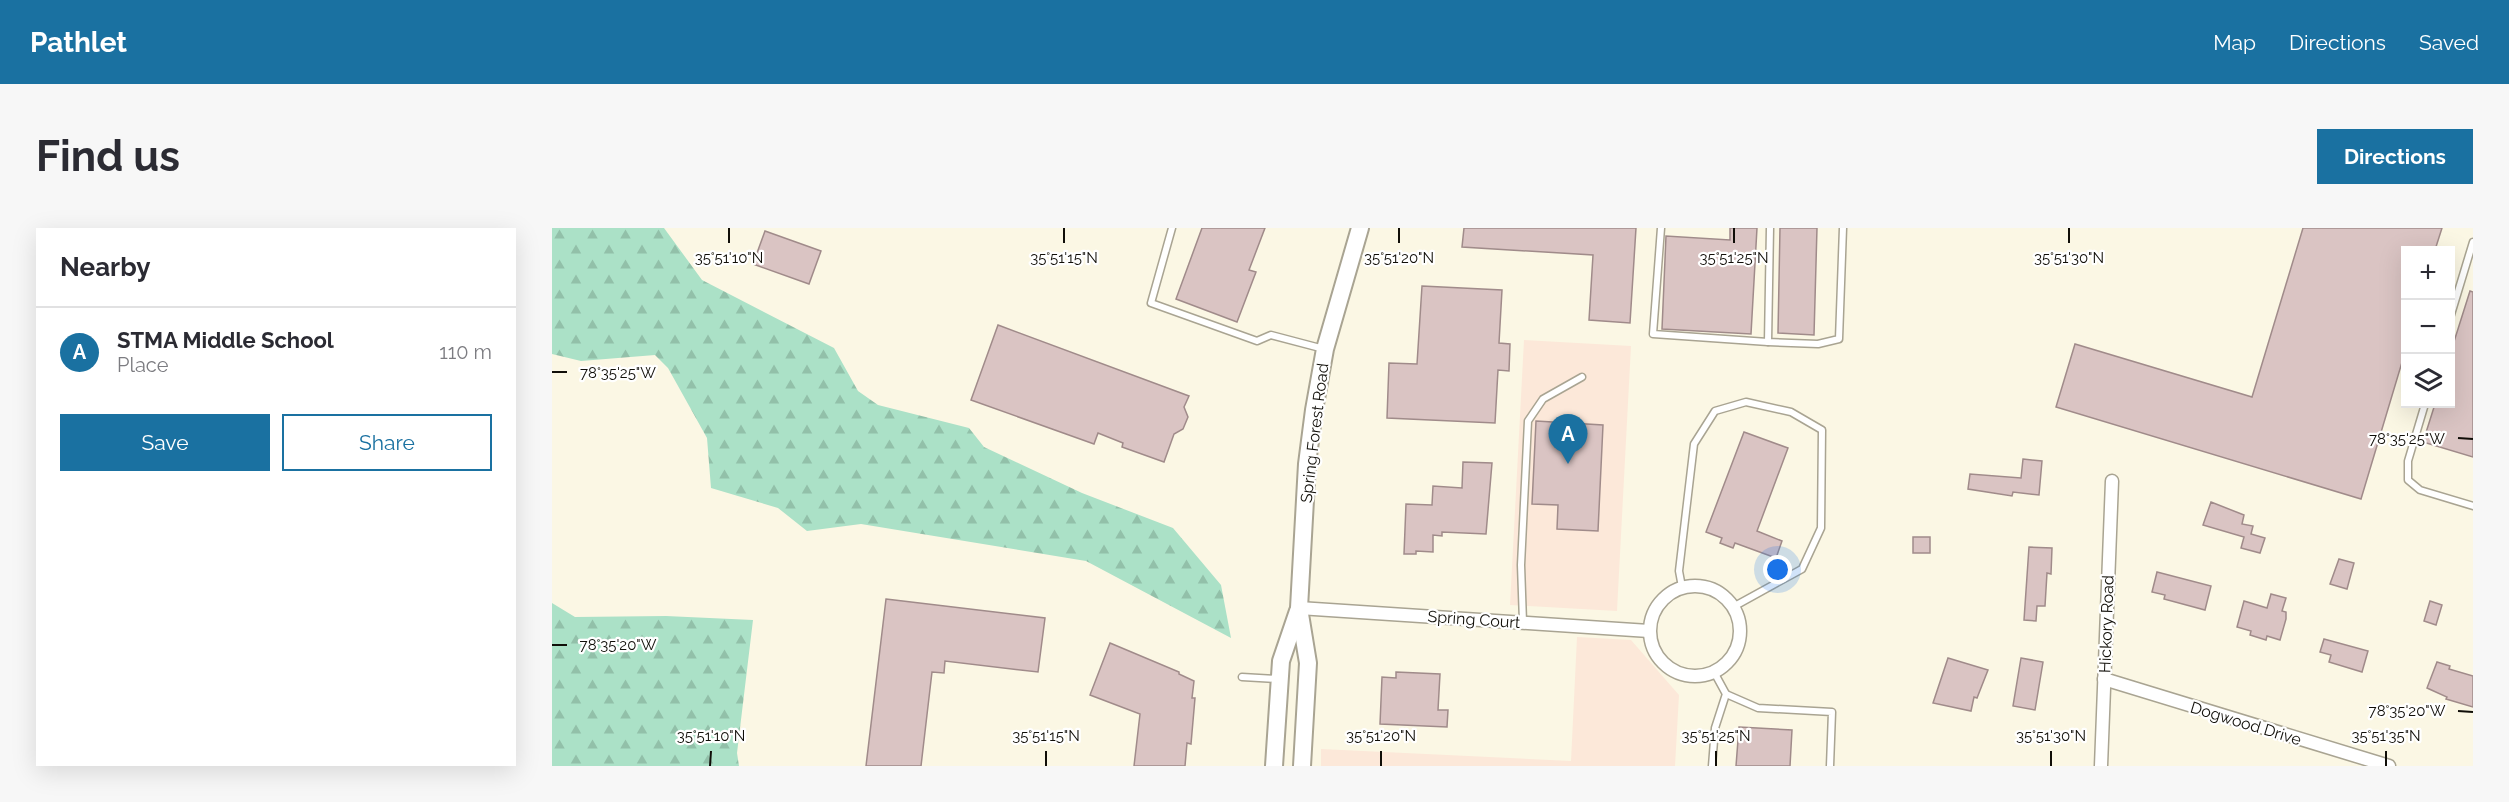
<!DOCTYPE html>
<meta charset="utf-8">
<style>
:root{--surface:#fff;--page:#f7f7f7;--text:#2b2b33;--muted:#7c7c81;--line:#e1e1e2;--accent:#1a71a1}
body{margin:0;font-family:Raleway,sans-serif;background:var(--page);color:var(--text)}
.controls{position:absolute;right:18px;top:18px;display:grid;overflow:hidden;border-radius:0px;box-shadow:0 6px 24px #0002}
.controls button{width:54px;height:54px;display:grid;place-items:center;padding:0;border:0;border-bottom:2px solid var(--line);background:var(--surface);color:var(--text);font:30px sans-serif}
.you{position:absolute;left:1226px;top:342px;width:21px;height:21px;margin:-15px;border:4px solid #fff;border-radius:50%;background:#1a73e8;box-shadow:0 0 0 9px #1a73e833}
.badge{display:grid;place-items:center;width:39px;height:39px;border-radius:50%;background:var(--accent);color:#fff;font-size:20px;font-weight:700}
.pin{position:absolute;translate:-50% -50px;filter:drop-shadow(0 2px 3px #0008)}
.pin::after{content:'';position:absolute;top:32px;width:21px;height:18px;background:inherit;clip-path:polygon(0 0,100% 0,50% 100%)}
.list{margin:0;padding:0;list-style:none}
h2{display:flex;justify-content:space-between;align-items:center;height:78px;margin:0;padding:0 24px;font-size:26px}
h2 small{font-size:20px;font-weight:400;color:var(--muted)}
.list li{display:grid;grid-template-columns:39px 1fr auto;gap:18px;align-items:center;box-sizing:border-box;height:90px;padding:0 24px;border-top:2px solid var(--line)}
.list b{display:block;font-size:22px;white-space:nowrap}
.list p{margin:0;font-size:20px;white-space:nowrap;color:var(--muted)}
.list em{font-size:20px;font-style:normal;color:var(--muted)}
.actions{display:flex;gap:12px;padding:18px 24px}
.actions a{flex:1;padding:14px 0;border:2px solid var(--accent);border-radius:0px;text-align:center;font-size:21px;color:var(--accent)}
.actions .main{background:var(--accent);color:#fff}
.icon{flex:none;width:33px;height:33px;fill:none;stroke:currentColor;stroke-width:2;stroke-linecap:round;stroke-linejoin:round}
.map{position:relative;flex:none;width:1921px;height:538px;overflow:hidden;border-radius:0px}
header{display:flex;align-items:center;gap:36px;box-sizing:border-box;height:84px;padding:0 30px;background:var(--accent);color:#fff}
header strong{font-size:28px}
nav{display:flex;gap:33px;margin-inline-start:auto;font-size:21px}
.intro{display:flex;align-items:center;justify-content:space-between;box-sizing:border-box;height:144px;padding:0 36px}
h1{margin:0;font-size:42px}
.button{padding:15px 27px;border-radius:0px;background:var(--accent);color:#fff;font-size:21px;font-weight:700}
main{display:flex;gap:36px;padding:0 36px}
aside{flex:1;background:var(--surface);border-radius:0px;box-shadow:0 6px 24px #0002}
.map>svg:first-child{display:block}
.education{fill:#fce8d9}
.forest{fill:url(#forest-firs)}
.building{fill:#dac4c3;stroke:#a08b8a;stroke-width:1.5}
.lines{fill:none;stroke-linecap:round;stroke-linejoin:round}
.service-casing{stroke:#a9a492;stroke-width:9}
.minor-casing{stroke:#a9a492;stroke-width:15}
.secondary-casing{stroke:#a9a492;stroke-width:20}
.service{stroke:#fff;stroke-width:6}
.minor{stroke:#fff;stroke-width:12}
.secondary{stroke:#fff;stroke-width:16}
.ticks{fill:none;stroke:#100e08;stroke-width:2}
.labels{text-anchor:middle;stroke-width:4.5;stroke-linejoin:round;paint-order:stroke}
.street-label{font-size:16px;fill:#100e08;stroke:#fff}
.ticks-label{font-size:15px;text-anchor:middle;fill:#100e08;stroke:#fff;stroke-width:4.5;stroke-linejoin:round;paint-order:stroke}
</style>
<header>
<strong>Pathlet</strong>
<nav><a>Map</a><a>Directions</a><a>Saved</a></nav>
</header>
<div class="intro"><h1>Find us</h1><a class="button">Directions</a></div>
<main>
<aside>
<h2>Nearby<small></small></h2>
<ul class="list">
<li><span class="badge">A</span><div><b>STMA Middle School</b><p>Place</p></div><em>110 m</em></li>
</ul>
<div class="actions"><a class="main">Save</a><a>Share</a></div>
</aside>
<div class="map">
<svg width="1921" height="538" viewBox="0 0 1921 538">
<defs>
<pattern id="forest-firs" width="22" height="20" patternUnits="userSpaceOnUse" patternTransform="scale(1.5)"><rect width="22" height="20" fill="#abe1c7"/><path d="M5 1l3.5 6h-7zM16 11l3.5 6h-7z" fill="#92c0a9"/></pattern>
</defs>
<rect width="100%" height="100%" fill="#fbf7e4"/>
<g class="education">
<polygon points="972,112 1079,118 1065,383 958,377"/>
<polygon points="1025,409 1079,412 1127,467 1123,538 769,538 769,521 1019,533"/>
</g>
<g class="forest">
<polygon points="0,0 112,0 150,52 282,120 306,163 326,177 417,200 432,219 530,265 621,300 669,357 679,410 534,333 309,296 255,303 226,280 159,260 155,210 116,140 103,127 29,133 0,126"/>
<polygon points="0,375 23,389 114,388 201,392 185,525 187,538 0,538"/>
</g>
<g class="building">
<polygon points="650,0 713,0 697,42 704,44 685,94 624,71"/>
<polygon points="912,0 1084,0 1078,95 1037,92 1041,27 910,19"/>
<polygon points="1178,0 1205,0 1199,106 1110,101 1114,8 1178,12"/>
<polygon points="1228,0 1265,0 1262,107 1226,105"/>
<polygon points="1751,0 1890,0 1883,22 1854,22 1854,121 1809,271 1504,179 1523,116 1700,169"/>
<polygon points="213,3 269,23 257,56 201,36"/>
<polygon points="870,58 950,62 947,115 958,116 957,143 946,142 943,195 835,190 837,135 865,136"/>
<polygon points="1918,63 1921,64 1921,229 1871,214 1883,176 1899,176 1899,123"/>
<polygon points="446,97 637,168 632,179 636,189 631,201 622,206 612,234 570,219 571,215 546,205 542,216 419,172"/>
<polygon points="984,193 1051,197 1046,303 1005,301 1006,277 980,276"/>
<polygon points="1192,204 1236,220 1205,303 1230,313 1224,330 1183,315 1181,320 1168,315 1170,310 1154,304"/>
<polygon points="1471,231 1490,233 1487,267 1461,264 1460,268 1416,261 1418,246 1469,250"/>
<polygon points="911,234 940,235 934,306 890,304 890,308 881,307 881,324 864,323 864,326 852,326 854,276 880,277 881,258 910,260"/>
<polygon points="1659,274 1692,287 1690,296 1701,298 1699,306 1713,310 1708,325 1689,320 1692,309 1651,297"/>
<rect x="1361" y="309" width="17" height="16"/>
<polygon points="1477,319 1500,320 1499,346 1495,345 1493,378 1485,378 1484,393 1472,392"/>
<polygon points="1787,331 1802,335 1795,361 1778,356"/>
<polygon points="1605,344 1659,358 1653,382 1612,371 1613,367 1600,364"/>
<polygon points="1719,366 1734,370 1730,383 1734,384 1734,391 1728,412 1715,408 1714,412 1698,407 1699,403 1685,399 1692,373 1715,380"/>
<polygon points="334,371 493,390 486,444 393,433 392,445 380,444 369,538 314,538"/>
<polygon points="1878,373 1890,377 1884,397 1872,393"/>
<polygon points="1772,411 1816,423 1810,444 1777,434 1779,427 1768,424"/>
<polygon points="558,415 627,444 627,446 642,453 640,470 643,470 639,516 635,515 633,538 582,538 588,486 538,467"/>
<polygon points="1396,430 1436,442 1425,470 1422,469 1419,483 1381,475"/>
<polygon points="1469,430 1491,434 1483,482 1461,478"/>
<polygon points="1885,434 1898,438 1897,441 1921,448 1921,479 1894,471 1895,469 1875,460"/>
<polygon points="844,444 888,446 886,482 896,482 895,499 828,496 830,449 844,450"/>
<polygon points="1187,499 1240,502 1238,538 1184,538"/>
</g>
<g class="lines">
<g class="service-casing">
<g id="service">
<polyline points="620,0 599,75 705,113 719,107 772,121"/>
<polyline points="1109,0 1101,106 1216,114"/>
<polyline points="1218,0 1216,114 1266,116 1287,111 1291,0"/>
<polyline points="1898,90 1921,14"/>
<polyline points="1873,176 1856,233 1856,252 1868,262 1921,278"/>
<polyline points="1130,359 1127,343 1142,216 1163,183 1194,174 1239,184 1270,202 1269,300 1250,341 1181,379"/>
<polyline points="971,394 969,337 976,193 991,171 1030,149"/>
<polyline points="690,449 726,451"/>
<polyline points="1174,466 1206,480 1280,484 1278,538"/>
<polyline points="1160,538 1163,500 1174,466 1162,444"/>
</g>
</g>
<g class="minor-casing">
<g id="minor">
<circle cx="1143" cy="403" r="45"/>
<polyline points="747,380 1097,403"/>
<polyline points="1552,451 1837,538"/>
<polyline points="1549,538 1560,253"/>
</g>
</g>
<g class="secondary-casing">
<g id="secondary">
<polyline points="722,538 729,433 746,383"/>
<polyline points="750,538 756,435 747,380 755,236 762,182 773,121 808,0"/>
</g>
</g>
<use href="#service" class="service"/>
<use href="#minor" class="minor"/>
<use href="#secondary" class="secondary"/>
</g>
<path class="ticks" d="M177,15v-15M512,15v-15M847,15v-15M1182,15v-15M1517,15v-15M0,144h15M1906,210l15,1M0,417h15M1906,483l15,1M158,538l1,-15M494,538v-15M829,538v-15M1164,538v-15M1499,538v-15M1834,538v-15"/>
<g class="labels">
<g class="street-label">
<text transform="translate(762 205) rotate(-83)" y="6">Spring Forest Road</text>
<text transform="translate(922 391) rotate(4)" y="6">Spring Court</text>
<text transform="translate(1554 396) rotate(-88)" y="6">Hickory Road</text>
<text transform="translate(1694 495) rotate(17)" y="6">Dogwood Drive</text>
</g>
</g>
<g class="ticks-label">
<text x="177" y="35">35°51'10"N</text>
<text x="512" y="35">35°51'15"N</text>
<text x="847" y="35">35°51'20"N</text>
<text x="1182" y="35">35°51'25"N</text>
<text x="1517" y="35">35°51'30"N</text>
<text x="66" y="150">78°35'25"W</text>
<text x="1855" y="216">78°35'25"W</text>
<text x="66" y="422">78°35'20"W</text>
<text x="1855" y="488">78°35'20"W</text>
<text x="159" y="513">35°51'10"N</text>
<text x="494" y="513">35°51'15"N</text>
<text x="829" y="513">35°51'20"N</text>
<text x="1164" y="513">35°51'25"N</text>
<text x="1499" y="513">35°51'30"N</text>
<text x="1834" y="513">35°51'35"N</text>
</g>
</svg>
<div class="controls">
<button>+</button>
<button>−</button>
<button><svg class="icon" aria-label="layers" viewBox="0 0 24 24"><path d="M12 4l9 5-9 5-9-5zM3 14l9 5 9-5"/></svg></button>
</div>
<div class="you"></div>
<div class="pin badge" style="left:1016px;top:236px">A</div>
</div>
</main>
